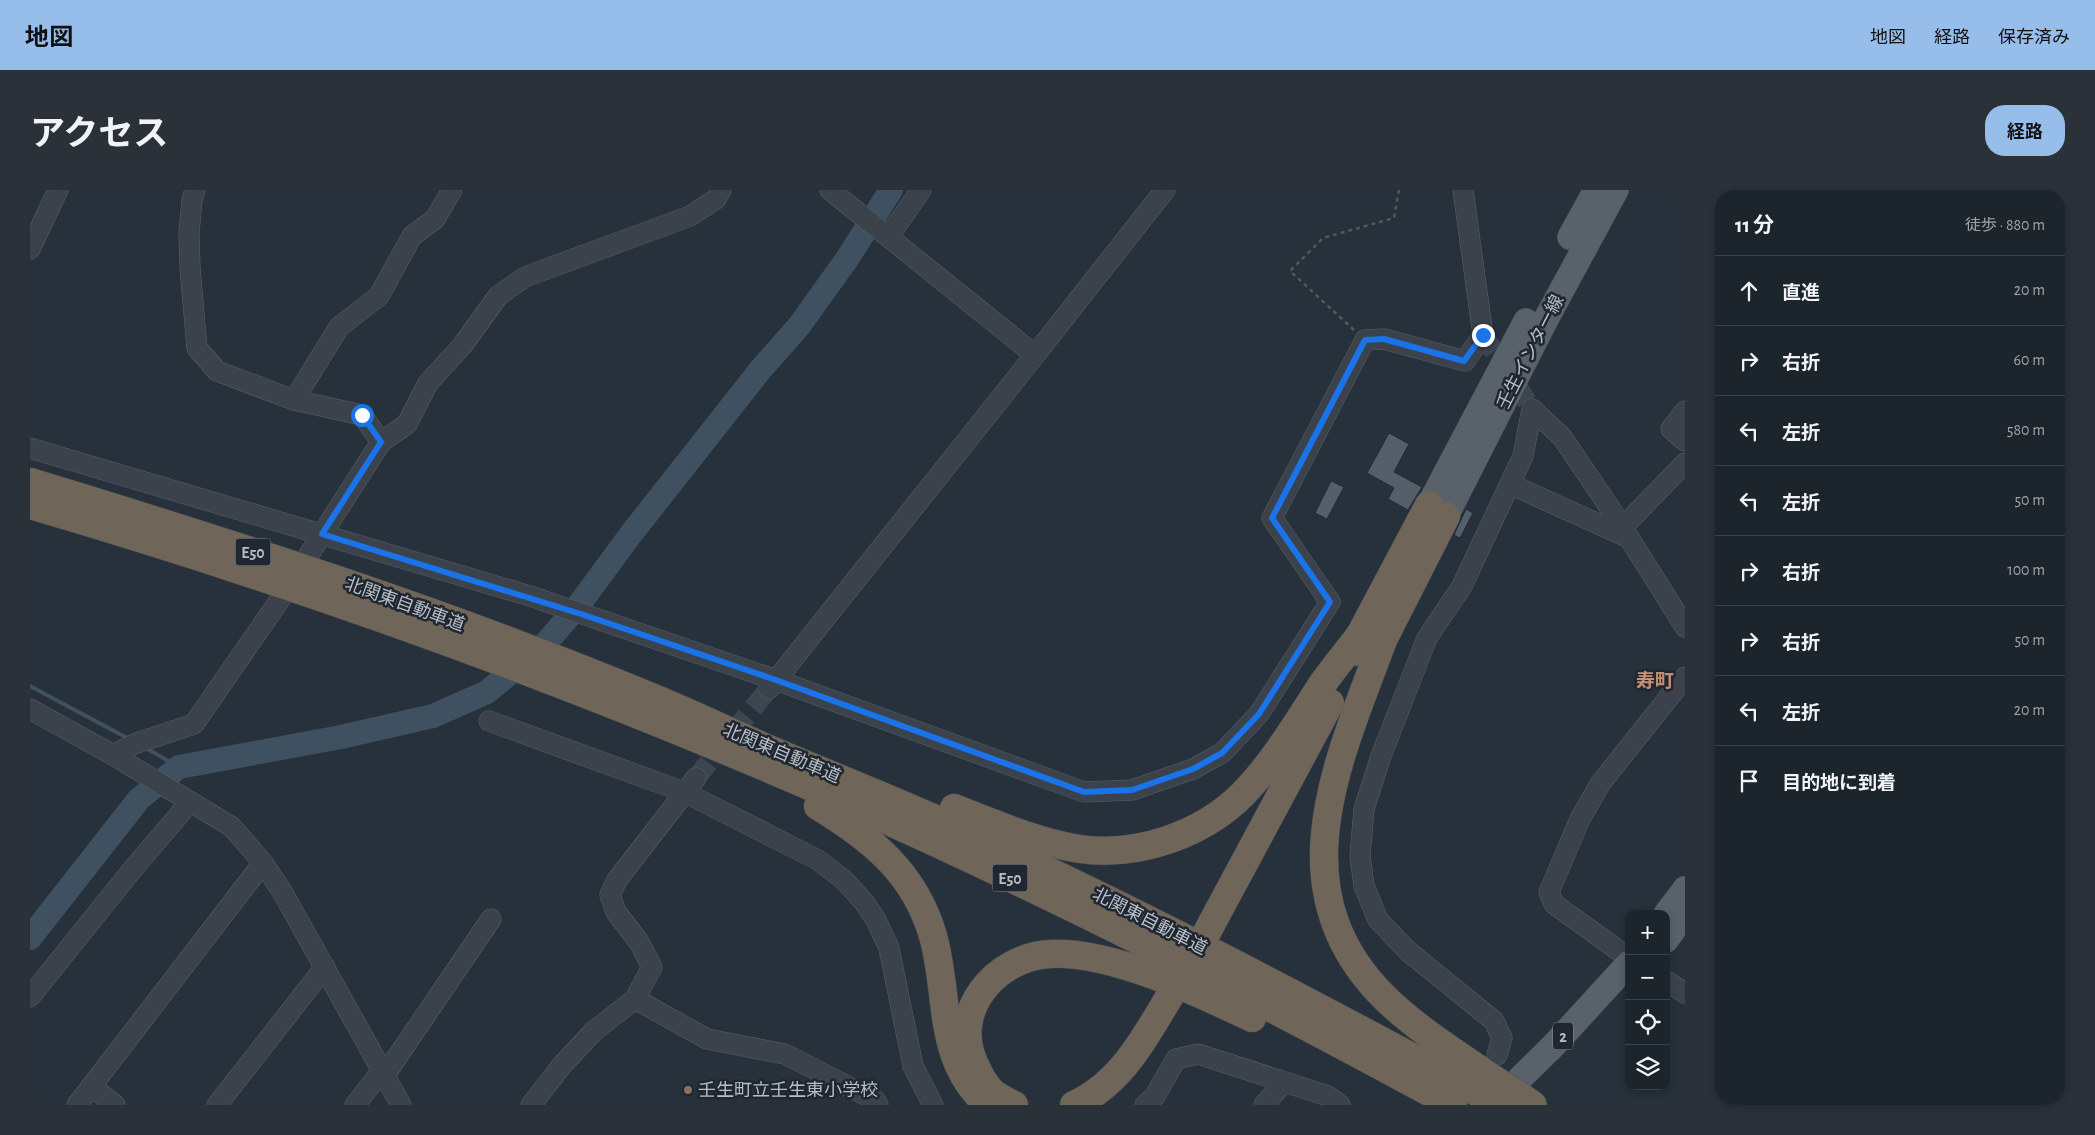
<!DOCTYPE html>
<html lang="ja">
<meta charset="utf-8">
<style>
:root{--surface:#1d252c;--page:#2a3138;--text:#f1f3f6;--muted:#a0a5a9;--line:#3b4248;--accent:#97bdea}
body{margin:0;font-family:"Alegreya Sans","Noto Sans JP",sans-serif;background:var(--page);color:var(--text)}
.controls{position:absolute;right:15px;bottom:15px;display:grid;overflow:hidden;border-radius:10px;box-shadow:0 2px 8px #0003}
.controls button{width:45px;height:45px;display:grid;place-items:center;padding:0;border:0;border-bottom:1px solid var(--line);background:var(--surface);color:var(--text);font:25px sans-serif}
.stop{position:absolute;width:15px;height:15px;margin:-11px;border:4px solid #1a73e8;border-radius:50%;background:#fff}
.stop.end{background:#1a73e8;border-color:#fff;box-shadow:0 1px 5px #0008}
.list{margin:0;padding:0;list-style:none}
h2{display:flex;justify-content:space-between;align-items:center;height:65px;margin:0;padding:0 20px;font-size:21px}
h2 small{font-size:16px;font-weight:400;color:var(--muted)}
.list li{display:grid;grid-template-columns:32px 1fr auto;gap:15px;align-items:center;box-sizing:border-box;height:70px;padding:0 20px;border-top:1px solid var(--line)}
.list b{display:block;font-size:19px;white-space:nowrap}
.list em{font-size:16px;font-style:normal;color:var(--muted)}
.icon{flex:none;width:28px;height:28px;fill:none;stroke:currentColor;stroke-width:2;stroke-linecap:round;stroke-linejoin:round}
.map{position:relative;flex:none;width:1655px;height:915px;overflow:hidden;border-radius:20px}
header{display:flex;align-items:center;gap:30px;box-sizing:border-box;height:70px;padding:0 25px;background:var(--accent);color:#111}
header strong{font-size:24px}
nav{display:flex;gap:28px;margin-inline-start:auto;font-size:18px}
.intro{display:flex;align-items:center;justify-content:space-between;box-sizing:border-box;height:120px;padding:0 30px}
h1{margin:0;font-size:35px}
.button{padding:12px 22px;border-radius:20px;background:var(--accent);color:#111;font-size:18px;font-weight:700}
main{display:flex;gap:30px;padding:0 30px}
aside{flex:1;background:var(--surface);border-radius:20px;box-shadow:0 2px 8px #0003}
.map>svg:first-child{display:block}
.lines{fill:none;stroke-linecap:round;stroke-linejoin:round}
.stream{stroke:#3f5061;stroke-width:4}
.river{stroke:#3f5061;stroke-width:24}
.building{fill:#555f6a;stroke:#222932}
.minor-tunnel{stroke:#3c4650;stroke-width:20;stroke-dasharray:20 10;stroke-linecap:butt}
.minor-casing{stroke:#596069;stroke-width:21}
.major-casing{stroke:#474e57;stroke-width:26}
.highway-casing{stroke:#464d56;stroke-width:29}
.path{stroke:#4b5c5d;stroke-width:2.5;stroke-dasharray:4 4;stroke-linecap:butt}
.minor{stroke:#3b424b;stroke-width:20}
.major{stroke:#59626b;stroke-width:25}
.highway{stroke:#706559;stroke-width:28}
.highway-bridge-casing{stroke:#464d56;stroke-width:29;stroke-linecap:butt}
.highway-bridge{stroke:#706559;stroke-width:28}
.route{stroke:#1a73e8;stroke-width:6}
.education-dot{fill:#8d6e63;stroke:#202730;stroke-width:2}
.labels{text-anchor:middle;stroke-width:5;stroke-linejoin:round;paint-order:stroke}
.shield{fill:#202730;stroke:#899199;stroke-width:1}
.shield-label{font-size:16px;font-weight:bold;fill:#b6bec6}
.street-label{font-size:18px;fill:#b6bec6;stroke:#202730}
.poi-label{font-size:18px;fill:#b6bec6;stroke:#202730;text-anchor:start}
.neighbourhood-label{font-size:19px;font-weight:bold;fill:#c79171;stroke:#202730}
</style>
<header>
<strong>地図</strong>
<nav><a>地図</a><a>経路</a><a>保存済み</a></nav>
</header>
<div class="intro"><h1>アクセス</h1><a class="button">経路</a></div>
<main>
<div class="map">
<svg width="1655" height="915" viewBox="0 0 1655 915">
<rect width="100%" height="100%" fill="#27313b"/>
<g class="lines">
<g class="stream">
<polyline points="0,496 99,549"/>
<polyline points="114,557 149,577"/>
</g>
<polyline class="river" points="0,748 109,609 149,577 311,547 403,526 457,502 516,453 548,416 601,344 731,179 769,136 817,69 861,0"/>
</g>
<g class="building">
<polygon points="1359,243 1379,254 1364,282 1392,297 1378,320 1358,309 1364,298 1337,283"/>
<polygon points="1301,291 1314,297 1297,329 1285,323"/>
<polygon points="1436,319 1443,323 1430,348 1424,345"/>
</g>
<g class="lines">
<g class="minor-tunnel">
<polyline points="1453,145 1502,219"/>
<polyline points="666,588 737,501"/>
</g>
<g class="minor-casing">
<g id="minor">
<polyline points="165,0 162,10 159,43 160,78 167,158 187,181 264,210 332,225 351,252"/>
<polyline points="800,0 1005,165"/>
<polyline points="859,46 891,0"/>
<polyline points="0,59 28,0"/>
<polyline points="264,210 309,137 349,106 382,46 405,29 422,0"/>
<polyline points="1502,219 1532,247 1586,327 1655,437"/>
<polyline points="1655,221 1641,239 1655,251"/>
<polyline points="0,258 500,406 746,490 1054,602 1102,600 1163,579 1192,563 1229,524 1300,412 1242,328 1335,150 1354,149 1435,171 1453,145 1433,0"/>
<polyline points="1480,294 1599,348"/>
<polyline points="1592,338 1655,273"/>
<polyline points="278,366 351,252 377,234 398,193 432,156 468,106 495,87 660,26 686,9 691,0"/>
<polyline points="739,499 1005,165 1135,0"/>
<polyline points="0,519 83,565 202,637 233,673 253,703 371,915"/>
<polyline points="459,531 654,602 788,670 814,690 834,712 846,730 859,758 883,876 903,915"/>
<polyline points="83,565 104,554 164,534 251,408"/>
<polyline points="1599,768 1524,714 1519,702 1550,629 1570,594 1655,487"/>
<polyline points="1636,791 1655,803"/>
<polyline points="0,807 102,680 160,612"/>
<polyline points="605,809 677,849 755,864 845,910 848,915"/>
<polyline points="1467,865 1472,848 1464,831 1379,762 1348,730 1334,696 1330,666 1334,619 1351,566 1397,448 1432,396 1493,266 1502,219"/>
<polyline points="61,896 85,915"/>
<polyline points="47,915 233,673"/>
<polyline points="187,915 295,777"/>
<polyline points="325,915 351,882 359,879 461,729"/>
<polyline points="501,915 533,874 564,841 605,809 622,777 609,752 586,722 580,705 587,690 666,588"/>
<polyline points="1115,915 1125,906 1146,869 1168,864 1298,906 1310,915"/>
<polyline points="1234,915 1254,892"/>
</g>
</g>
<g class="major-casing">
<g id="major">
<polyline points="1540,47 1566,0"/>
<polyline points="1399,315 1496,131"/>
<polyline points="1416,326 1515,131 1586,0"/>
<polyline points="1636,724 1655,699"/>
<polyline points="1636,750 1655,724"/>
<polyline points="1465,913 1524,855 1599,773"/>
</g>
</g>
<g class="highway-casing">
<g id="highway">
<path d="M0,292c211,64 422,132 626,217 36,15 72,32 108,48 75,32 151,61 225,96 164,76 325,161 484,247"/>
<path d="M0,315c280,82 558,183 825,301 204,91 402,192 598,299"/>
<path d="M1353,450c-45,122 -108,251 3,359 31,30 68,53 103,77"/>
<polyline points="1323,462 1330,445 1399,315"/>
<polyline points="1344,464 1353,450 1416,326"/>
<path d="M788,616c53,32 97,67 115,130 17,60 3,123 55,169"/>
<path d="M924,618c41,16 82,34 126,41 58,8 122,-14 163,-55 31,-32 54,-71 78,-108 12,-17 26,-34 39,-51"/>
<polyline points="1176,744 1300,513"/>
<path d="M984,915c-8,-4 -17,-8 -23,-14 -7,-7 -12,-17 -16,-26 -26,-53 20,-108 75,-111 61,-3 147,38 202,64"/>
<path d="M1044,915c48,-22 71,-68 97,-111"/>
</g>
</g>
<polyline class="path" points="1324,140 1260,81 1293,48 1364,28 1369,0"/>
<use href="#minor" class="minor"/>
<use href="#major" class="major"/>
<use href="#highway" class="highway"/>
<g class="highway-bridge-casing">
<g id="highway-bridge">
<polyline points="1459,886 1503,915"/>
<polyline points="1443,900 1469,915"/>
</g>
</g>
<use href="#highway-bridge" class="highway-bridge"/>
</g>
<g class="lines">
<polyline class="route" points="332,225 351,252 292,344 551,424 746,490 1054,602 1102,600 1163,579 1192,563 1229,524 1300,412 1242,328 1335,150 1354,149 1434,171 1453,145"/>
</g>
<circle class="education-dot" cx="658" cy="900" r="5"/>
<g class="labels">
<g class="shield">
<rect x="205.5" y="348.5" width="35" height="27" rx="4"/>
<rect x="962.5" y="674.5" width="35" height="27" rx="4"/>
<rect x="1523" y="832.5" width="20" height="27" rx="4"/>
</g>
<g class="shield-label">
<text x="223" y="368">E50</text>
<text x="980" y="694">E50</text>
<text x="1533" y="852">2</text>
</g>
<g class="street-label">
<text transform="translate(1500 162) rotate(-63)" y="6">壬生インター線</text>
<text transform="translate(375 414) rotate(20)" y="6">北関東自動車道</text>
<text transform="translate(752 563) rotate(23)" y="6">北関東自動車道</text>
<text transform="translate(1120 731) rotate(27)" y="6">北関東自動車道</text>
</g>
<g class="poi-label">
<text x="668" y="906">壬生町立壬生東小学校</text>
</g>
<g class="neighbourhood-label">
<text x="1625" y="497">寿町</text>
</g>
</g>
</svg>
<div class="controls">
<button>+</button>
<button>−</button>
<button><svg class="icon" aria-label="locate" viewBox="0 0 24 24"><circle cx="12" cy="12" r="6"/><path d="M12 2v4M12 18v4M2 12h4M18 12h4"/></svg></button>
<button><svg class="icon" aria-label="layers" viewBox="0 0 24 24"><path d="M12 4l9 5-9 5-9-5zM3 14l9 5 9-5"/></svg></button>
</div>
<div class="stop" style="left:332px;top:225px"></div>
<div class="stop end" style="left:1453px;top:145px"></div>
</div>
<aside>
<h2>11 分<small>徒歩 · 880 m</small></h2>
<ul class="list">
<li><svg class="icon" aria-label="ahead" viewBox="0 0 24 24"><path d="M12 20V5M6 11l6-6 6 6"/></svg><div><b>直進</b></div><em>20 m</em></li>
<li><svg class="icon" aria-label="right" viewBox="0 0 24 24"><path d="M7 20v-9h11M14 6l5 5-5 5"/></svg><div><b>右折</b></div><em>60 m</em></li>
<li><svg class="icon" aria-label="left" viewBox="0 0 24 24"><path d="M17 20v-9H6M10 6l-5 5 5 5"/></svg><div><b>左折</b></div><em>580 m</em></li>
<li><svg class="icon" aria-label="left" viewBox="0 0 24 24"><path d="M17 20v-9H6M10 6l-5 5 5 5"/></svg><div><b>左折</b></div><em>50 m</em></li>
<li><svg class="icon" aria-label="right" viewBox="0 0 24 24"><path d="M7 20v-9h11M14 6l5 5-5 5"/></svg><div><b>右折</b></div><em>100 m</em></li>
<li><svg class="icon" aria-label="right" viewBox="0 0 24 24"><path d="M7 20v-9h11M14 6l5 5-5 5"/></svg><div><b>右折</b></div><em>50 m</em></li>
<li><svg class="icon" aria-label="left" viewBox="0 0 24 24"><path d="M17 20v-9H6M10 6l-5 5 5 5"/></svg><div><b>左折</b></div><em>20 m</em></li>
<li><svg class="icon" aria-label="arrive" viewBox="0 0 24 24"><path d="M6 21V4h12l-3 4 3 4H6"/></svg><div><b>目的地に到着</b></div></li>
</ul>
</aside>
</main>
